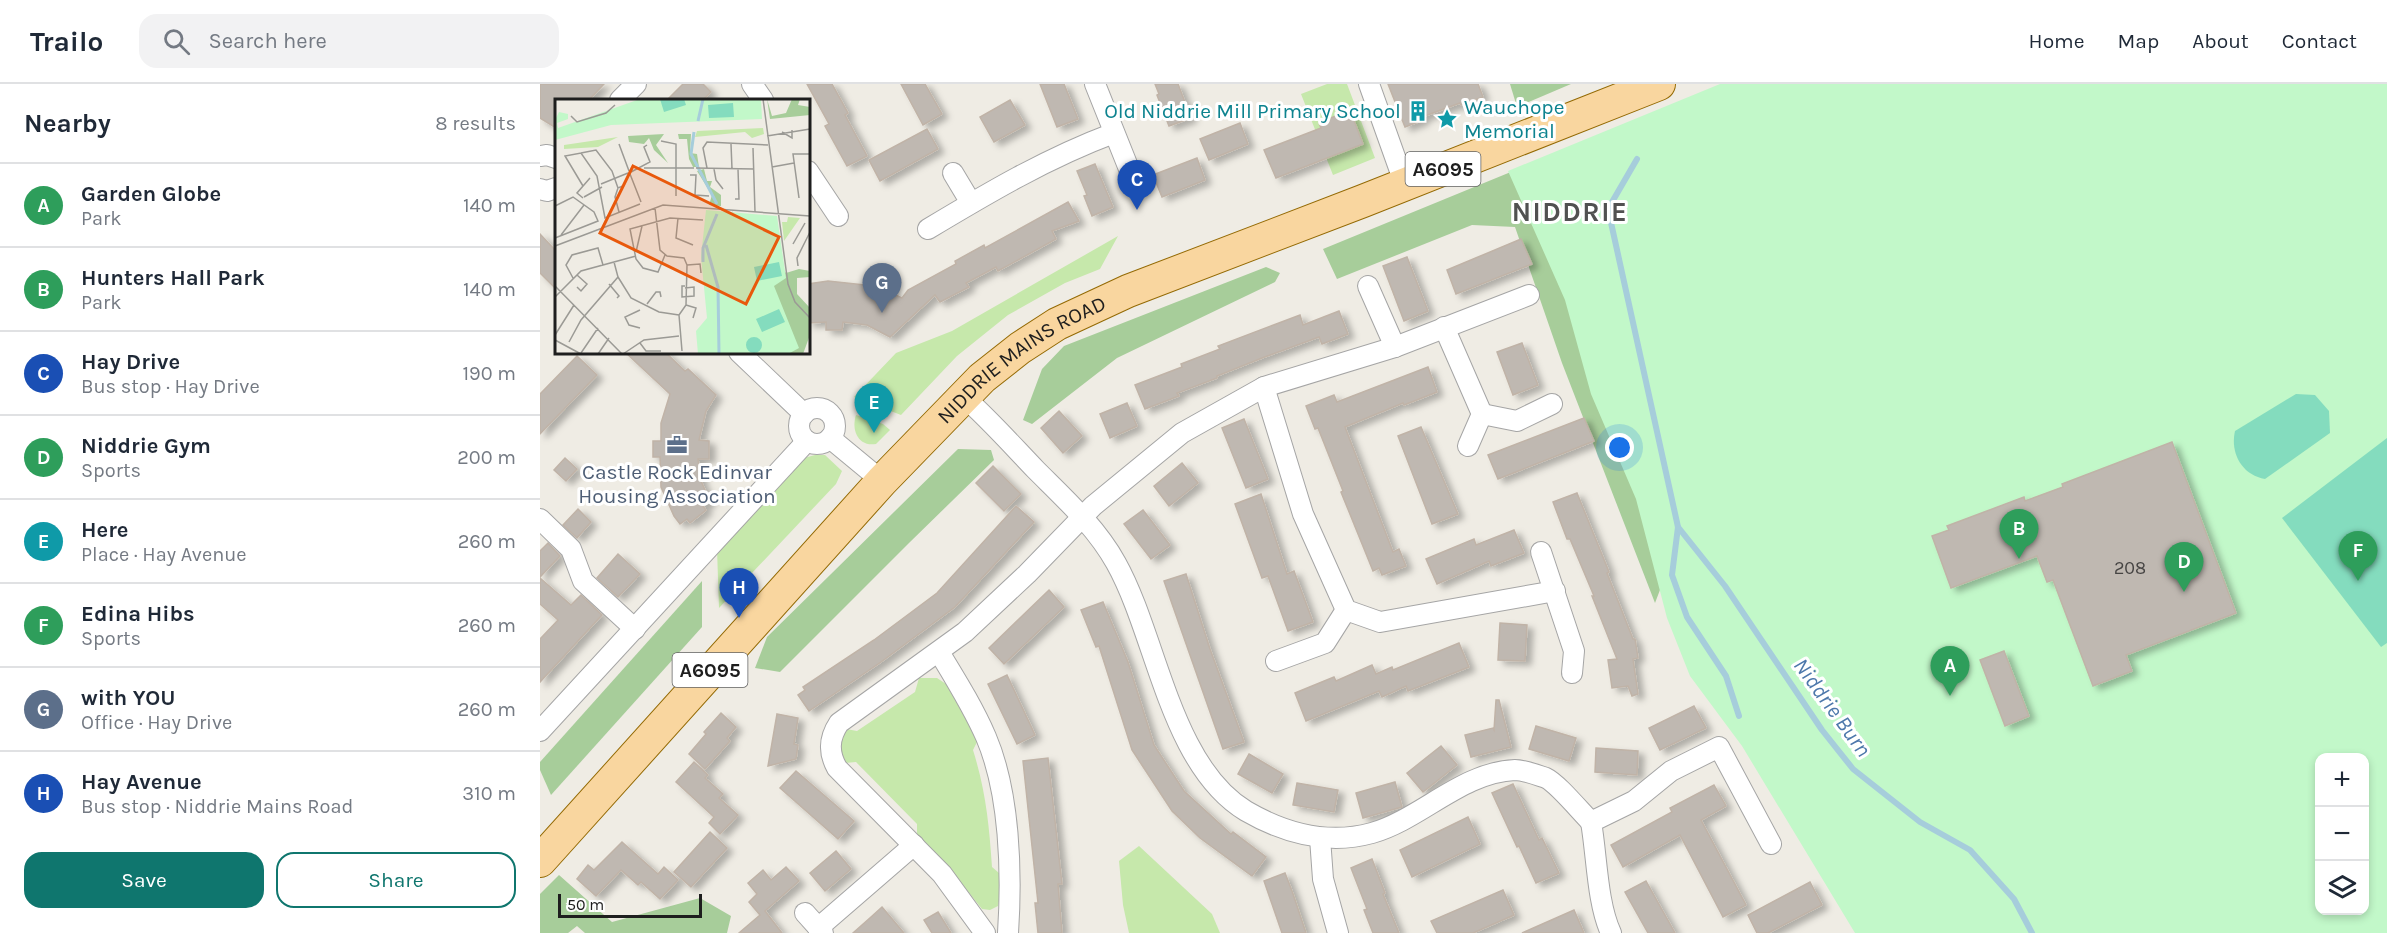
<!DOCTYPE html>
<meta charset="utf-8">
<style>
:root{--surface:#fff;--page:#f2f2f3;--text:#1f2937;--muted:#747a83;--line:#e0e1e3;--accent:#0f766e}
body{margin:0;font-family:Karla,sans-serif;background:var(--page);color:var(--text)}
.controls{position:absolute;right:18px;bottom:18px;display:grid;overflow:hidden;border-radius:12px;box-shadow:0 3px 9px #0003}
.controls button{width:54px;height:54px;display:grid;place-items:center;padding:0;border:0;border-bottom:2px solid var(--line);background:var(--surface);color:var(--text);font:30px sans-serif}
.scale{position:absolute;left:18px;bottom:15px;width:144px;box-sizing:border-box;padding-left:6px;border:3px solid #1e1e1e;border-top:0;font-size:16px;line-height:21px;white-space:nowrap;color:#1e1e1e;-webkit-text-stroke:4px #fff;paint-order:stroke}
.you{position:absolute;left:1080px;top:364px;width:21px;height:21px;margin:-15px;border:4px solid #fff;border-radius:50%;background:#1a73e8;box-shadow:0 0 0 9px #1a73e833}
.badge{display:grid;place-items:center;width:39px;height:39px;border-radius:50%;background:var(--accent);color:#fff;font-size:20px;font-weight:700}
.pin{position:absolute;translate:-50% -50px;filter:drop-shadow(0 2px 3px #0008)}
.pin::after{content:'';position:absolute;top:32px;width:21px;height:18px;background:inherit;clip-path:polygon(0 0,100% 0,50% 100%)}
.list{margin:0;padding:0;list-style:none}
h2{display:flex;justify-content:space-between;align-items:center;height:78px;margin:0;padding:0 24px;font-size:26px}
h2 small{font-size:20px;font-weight:400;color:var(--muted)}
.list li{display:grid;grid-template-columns:39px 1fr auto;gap:18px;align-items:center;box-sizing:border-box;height:84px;padding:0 24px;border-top:2px solid var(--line)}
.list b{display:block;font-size:22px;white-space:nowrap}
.list p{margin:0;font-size:20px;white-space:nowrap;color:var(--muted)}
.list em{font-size:20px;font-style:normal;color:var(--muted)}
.actions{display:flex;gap:12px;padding:18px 24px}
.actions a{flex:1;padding:14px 0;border:2px solid var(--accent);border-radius:18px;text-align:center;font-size:21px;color:var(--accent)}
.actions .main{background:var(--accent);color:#fff}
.icon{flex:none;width:33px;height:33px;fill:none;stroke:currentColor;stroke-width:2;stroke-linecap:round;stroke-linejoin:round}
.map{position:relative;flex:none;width:1847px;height:849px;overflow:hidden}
header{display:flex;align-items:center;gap:36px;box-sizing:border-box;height:84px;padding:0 30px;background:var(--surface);border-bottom:2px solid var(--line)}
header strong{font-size:28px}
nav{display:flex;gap:33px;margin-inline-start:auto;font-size:21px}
.search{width:420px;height:54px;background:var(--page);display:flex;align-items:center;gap:15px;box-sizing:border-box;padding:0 21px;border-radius:18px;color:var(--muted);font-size:22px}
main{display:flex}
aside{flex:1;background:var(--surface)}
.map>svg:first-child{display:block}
.grass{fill:#c6e8ab;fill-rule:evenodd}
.forest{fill:#a7cd9a}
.park{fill:#c2f8c9;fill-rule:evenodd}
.pitch{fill:#84dcbe}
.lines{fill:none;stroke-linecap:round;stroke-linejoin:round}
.stream{stroke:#a6cddb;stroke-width:6}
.building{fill:#bfb8b1;stroke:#c0b3a7;stroke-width:1.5;filter:url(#shadow)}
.street-casing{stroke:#a5a5a5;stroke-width:22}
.primary-casing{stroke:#946a04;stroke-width:34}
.street{stroke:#fff;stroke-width:20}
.primary{stroke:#f9d69f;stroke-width:32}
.labels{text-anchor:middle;stroke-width:6;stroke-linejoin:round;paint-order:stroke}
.number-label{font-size:18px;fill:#464443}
.shield{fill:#fff;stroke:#626262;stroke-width:1.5}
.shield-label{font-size:20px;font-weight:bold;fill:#1e1e1e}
.culture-label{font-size:21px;fill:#0d838f;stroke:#fff;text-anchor:start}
.street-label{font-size:21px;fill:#1e1e1e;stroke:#fff}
.service-label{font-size:21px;fill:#4e5e75;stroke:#fff}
.water-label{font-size:22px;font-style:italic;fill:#4d78ab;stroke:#fff}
.district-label{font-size:27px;font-weight:bold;letter-spacing:1.5px;fill:#515151;stroke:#fff}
.inset-river{fill:none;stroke:#a6cddb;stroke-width:3}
.inset-road{fill:none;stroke:#9b9a95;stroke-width:1.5}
.view{fill:#e8590c;fill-opacity:0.15;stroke:#e8590c;stroke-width:3}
.inset-edge{fill:none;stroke:#1e1e1e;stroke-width:3}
</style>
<header>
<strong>Trailo</strong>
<div class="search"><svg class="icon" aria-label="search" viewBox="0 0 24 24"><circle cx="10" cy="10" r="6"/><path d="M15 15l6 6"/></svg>Search here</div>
<nav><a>Home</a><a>Map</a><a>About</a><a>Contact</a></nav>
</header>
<main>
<aside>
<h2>Nearby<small>8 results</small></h2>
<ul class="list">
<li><span class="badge" style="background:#2e9e5b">A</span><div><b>Garden Globe</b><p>Park</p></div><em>140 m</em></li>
<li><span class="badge" style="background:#2e9e5b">B</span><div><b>Hunters Hall Park</b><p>Park</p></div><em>140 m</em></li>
<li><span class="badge" style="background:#1a4fb4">C</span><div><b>Hay Drive</b><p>Bus stop · Hay Drive</p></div><em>190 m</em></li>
<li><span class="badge" style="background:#2e9e5b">D</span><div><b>Niddrie Gym</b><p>Sports</p></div><em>200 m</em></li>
<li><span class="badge" style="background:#0f9aa8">E</span><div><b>Here</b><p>Place · Hay Avenue</p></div><em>260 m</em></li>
<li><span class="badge" style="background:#2e9e5b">F</span><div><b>Edina Hibs</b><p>Sports</p></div><em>260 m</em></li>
<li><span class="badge" style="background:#5c6f8a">G</span><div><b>with YOU</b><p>Office · Hay Drive</p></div><em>260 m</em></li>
<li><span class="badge" style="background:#1a4fb4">H</span><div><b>Hay Avenue</b><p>Bus stop · Niddrie Mains Road</p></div><em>310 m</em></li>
</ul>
<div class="actions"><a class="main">Save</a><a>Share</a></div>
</aside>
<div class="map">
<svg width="1847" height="849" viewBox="0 0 1847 849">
<defs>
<filter id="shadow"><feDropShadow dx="6" dy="4" stdDeviation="3" flood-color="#0004"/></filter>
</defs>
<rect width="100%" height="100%" fill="#efece4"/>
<g class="grass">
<path d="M787,0h20l28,74 -42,17 -32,-81zM810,27l13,33 -30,12 -13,-33z"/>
<polygon points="578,152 560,185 525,199 468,231 417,272 361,331 314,313 356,269 412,247"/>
<path d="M316,331l27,9 7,6 -14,14c-18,3 -25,-14 -20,-29z"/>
<polygon points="275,371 285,371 302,387 296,400 179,524 177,465 264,374"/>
<path d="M379,594h18l9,6 32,56 -5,10c13,42 16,74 19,117l7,6 1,23 -2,10 -8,4 -8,-1 -33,-41 -32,-32v-12l-61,-62 -11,1c-7,-14 -5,-21 1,-34l11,2 58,-39z"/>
<polygon points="599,762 672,830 680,849 589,849 583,821 579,777"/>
</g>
<g class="forest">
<polygon points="970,0 1031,0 977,23"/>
<polygon points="1158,11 1134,469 1115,519 1022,279 975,143 932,141 797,195 783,165"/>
<polygon points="726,183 740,189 735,198 577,274 492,340 483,336 502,285 524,262"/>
<polygon points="418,365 451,366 454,376 369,459 240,588 215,584 227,553"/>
<polygon points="162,497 162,543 11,711 0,686 0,678"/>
<polygon points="19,791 72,838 160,814 191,832 187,849 45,849 37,842 28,849 0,849 0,810"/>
</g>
<path class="park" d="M1180,0h667v849h-532l-113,-187 -52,-70 -23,-58 -31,-119 -45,-105 -26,-94 -57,-129zM1780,674h44v152h-44z"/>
<g class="pitch">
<path d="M1756,310l19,1 14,16 1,22 -65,46c-24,-4 -35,-27 -30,-48z"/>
<polygon points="1847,354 1847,559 1841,563 1742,434"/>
</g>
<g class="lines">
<g class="stream">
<polyline points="1097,75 1068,125 1138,443 1132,491 1147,533 1186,592 1199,632"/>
<polyline points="1138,443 1185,502 1282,646 1313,685 1380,738 1430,766 1474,815 1492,849"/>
</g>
</g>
<g class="building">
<polygon points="0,0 64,0 49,16 16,16 16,44 0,34"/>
<polygon points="143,0 163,0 171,8 163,16 127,16"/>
<polygon points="267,0 292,0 308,29 305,31 327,72 307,82 285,42 289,40"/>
<polygon points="361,0 385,0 402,30 383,41"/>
<polygon points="500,0 524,0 538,35 517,43"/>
<polygon points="615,0 638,0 651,34 629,42 617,11 619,10"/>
<polygon points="848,0 938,0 943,13 921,21 920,19 882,33 883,36 865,43"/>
<polygon points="470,16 485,41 454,58 440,33"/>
<polygon points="810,26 823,60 736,94 724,66 781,44 779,39"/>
<polygon points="700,39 708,60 669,76 660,55"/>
<polygon points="387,45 398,65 340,97 329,76"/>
<polygon points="657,74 665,96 622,113 613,91"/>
<polygon points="555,80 573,123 552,132 544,112 547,111 537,87"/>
<polygon points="528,118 539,137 512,147 516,155 458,187 456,183 426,199 429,203 400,218 395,211 350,253 327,241 303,238 302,246 286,246 286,238 268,239 268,200 288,197 325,201 349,208 362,214 368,206 416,180 415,177 444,161 445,164"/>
<polygon points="0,150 16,167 16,205 0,189"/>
<polygon points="981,155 992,180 916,210 907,186"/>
<polygon points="867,173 888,227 864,237 843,182"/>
<polygon points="799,227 808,250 782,260 779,253 722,274 677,292 677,294 637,309 639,312 605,325 595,301 642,283 641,280 680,265 678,262 760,231 763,241"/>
<polygon points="982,259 998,301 973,311 957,268"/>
<polygon points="85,268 125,268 145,287 148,285 176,311 166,327 159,356 169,357 169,375 158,375 161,397 170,417 163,422 166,426 150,439 147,435 140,440 134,432 121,403 120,373 113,373 113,357 121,357 121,339 130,310"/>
<polygon points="37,272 57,291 0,350 0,310"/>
<polygon points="888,283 897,308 864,321 863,319 805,343 853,468 859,465 866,482 842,491 839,484 833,487 801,408 803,407 778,344 775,345 766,322 794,311 797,318"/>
<polygon points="587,319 597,342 570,354 560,330"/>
<polygon points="519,327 542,352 523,369 501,344"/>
<polygon points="1044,334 1054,357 958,395 948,371"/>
<polygon points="704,335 728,395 706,404 682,344"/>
<polygon points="881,343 918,430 892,440 858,352"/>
<polygon points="1632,358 1696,529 1586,571 1592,587 1553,602 1513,496 1507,498 1497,472 1411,504 1392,452 1409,446 1407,442 1484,413 1485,417 1523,403 1522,400"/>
<polygon points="25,374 37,385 26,397 14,386"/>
<polygon points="642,379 658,399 629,422 614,402"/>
<polygon points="453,382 481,410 464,427 436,399"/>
<polygon points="1037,409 1069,488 1067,489 1093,555 1095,555 1098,574 1093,575 1098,610 1092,612 1088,602 1072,604 1068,576 1077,575 1052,512 1054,512 1030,455 1027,455 1013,418"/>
<polygon points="721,410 747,490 754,487 773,538 748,547 728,492 722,494 695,420"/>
<polygon points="476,422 494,438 415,523 341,578 269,627 258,611 265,606 263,603 334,556 397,509"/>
<polygon points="38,425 51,438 37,454 23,441"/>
<polygon points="603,426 630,461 611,475 584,440"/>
<polygon points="974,446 984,469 951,482 949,477 897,500 886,475 934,455 936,461"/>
<polygon points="8,459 20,472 0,493 0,467"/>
<polygon points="78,470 100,490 78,513 57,494"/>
<polygon points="646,490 670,565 704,658 683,665 624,497"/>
<polygon points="0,494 31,521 41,511 62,531 0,598 0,555 18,536 0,520"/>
<polygon points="509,506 524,523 464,580 449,564"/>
<polygon points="563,518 588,578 614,661 644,707 691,750 693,748 726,773 712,792 660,754 632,727 592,666 559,562 556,563 541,526"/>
<polygon points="960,539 987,541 985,577 958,576"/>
<polygon points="919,559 929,583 868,607 866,602 842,613 839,607 766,637 755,609 794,593 796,597 832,581 836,590 852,583 853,586"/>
<polygon points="1464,567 1489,632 1465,642 1440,576"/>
<polygon points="467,591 495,651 477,660 448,600"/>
<polygon points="956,616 959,616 971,663 931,673 925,651 953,644 954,646"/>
<polygon points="1154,622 1166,644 1120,666 1109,644"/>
<polygon points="181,629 196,643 187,654 190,657 165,685 149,670 166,650 164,648"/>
<polygon points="237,630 258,634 254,660 258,661 256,675 228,682"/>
<polygon points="996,642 1036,654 1029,677 989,665"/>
<polygon points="901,662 917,681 883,708 867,689"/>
<polygon points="1056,664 1098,667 1097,691 1055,688"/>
<polygon points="709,670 743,690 732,709 698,690"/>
<polygon points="508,674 522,800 518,800 522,849 498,849 495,819 498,819 483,677"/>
<polygon points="154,678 168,691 165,694 183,710 179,714 198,731 180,750 169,739 174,733 136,698"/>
<polygon points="256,687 314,737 298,755 240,704"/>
<polygon points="855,698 862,723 823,734 816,709"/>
<polygon points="757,699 798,706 794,728 753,721"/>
<polygon points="973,700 999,756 1002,754 1019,789 996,799 979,762 977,763 952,709"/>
<polygon points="1174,701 1186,722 1161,736 1206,821 1183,833 1140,751 1083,783 1071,761 1132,728 1130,724"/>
<polygon points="928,733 940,760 872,793 860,766"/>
<polygon points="170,748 187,764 151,803 134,788"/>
<polygon points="82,758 118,790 124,783 138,796 120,815 101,798 98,801 81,786 56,812 37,795 48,781 54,786"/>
<polygon points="296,767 311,785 285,807 270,789"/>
<polygon points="832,775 845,809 843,810 859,849 833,849 824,826 827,825 811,784"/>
<polygon points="246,783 259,797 225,827 242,849 199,849 220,831 209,818 217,810 208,799 223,786 231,796"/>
<polygon points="745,789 752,807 766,849 742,849 724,797"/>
<polygon points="1106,797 1135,849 1108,849 1085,808"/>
<polygon points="1270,798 1282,821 1228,849 1217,849 1208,831"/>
<polygon points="963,806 974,831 933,849 897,849 891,837"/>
<polygon points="342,823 364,849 313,849 331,833"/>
<polygon points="1034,826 1044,849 982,849"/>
<polygon points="398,828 411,849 392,849 384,836"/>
</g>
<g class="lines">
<g class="street-casing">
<g id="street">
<polyline points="212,0 223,16"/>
<polyline points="555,0 591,90"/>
<polyline points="829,0 865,101"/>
<polyline points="80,16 96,0"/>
<polyline points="0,72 7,71 16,74"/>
<polyline points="268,87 298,132"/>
<polyline points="413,89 431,119"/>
<polyline points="0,105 7,107 16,104"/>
<path d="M388,145c60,-36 119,-71 186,-96"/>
<polyline points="828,202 855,263"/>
<polyline points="904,243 942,330 928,362"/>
<polyline points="199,268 264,330"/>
<polyline points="724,303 763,430 806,526 840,538 1015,507"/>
<path d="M423,312c26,23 49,49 73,74 29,29 60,57 80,93 41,73 54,202 130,248 38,22 82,34 126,22 49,-14 90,-61 143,-63 9,0 22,5 31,8 11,5 35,34 45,44"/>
<circle cx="277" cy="342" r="18"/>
<polyline points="942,330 977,337 1012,320"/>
<polyline points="290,354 342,397"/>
<polyline points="0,435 31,465 43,497 95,545"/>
<polyline points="1001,468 1034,567 1032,589"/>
<path d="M399,568c17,28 34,55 47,85 24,56 26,136 22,196"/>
<polyline points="736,577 785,559 806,526"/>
<polyline points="0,647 267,357"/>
<polyline points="1051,738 1094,717 1131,687 1179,663 1231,760"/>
<path d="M1051,738c6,34 6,81 20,111"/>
<polyline points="780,754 783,795 798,849"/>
<polyline points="265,829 283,849"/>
<polyline points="278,844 374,761"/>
<path d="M445,849l-43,-59 -105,-106c-9,-16 -8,-30 2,-45l126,-91 62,-58 66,-68 89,-73 82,-46 131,-40 134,-52"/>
</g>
</g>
<g class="primary-casing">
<g id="primary">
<path id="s1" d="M0,777l342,-380 100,-103 38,-30 37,-24 71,-33 235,-90 296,-117"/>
</g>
</g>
<use href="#street" class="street"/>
<use href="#primary" class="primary"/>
</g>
<defs>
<g id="building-bare" transform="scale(1.62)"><path d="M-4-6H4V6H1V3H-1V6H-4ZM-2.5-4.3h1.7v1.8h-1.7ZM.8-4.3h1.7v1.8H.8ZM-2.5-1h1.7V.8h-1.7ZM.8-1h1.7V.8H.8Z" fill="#0f9aa8" stroke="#fff" stroke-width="2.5" paint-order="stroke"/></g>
<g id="sight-bare" transform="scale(1.62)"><path d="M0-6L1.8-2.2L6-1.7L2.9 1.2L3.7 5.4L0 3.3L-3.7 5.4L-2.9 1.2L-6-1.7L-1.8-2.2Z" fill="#0f9aa8" stroke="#fff" stroke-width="2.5" paint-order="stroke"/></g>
<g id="office-bare" transform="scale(1.62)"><path d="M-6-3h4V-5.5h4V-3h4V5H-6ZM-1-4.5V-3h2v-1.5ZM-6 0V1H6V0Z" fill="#5c6f8a" stroke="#fff" stroke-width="2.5" paint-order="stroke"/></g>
</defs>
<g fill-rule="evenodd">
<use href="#building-bare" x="878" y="27"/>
<use href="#sight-bare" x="907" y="35"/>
<use href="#office-bare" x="137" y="361"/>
</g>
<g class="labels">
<g class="number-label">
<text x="1590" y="490">208</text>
</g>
<g class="shield">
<rect x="865.5" y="68" width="75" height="34" rx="4.5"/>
<rect x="132.5" y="569" width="75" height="34" rx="4.5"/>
</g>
<g class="shield-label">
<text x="903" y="92">A6095</text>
<text x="170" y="593">A6095</text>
</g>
<g class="culture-label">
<text x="924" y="30">Wauchope<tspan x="924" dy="24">Memorial</tspan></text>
<text x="861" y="34" text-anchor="end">Old Niddrie Mill Primary School</text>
</g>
<g class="street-label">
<text dy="7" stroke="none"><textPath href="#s1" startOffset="698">NIDDRIE MAINS ROAD</textPath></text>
</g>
<g class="service-label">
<text x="137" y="395">Castle Rock Edinvar<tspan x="137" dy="24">Housing Association</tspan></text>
</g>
<g class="water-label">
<text transform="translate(1293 623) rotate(54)" y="8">Niddrie Burn</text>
</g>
<g class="district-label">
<text x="1030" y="137">NIDDRIE</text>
</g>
</g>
<g transform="translate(15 15)">
<rect width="255" height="255" fill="#efece4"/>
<path d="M208,29l1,6 -12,4 -7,-6 -50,5 2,-6zM63,38l-20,10 -34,2v-4zM233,118l12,1 -16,23 -2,-19h5z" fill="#c6e8ab"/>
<path d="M212,0l5,17 14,-3 6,-14h8l-2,6 12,2v8l-40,4zM109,35l-8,11 12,18 -14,-13 -5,-12 -5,6 -15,-2 -1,-6zM123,35h13l-1,19 7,1 2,13h-6l-4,-8 -2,-20h-8zM149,70l3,12h5l-2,6 11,8v11l-12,-1 3,-10 -15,-24zM177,112l54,62 13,-4 11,2v6l-13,1v16l13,14v27l-7,19h-15z" fill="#a7cd9a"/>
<path d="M85,0h121l1,20 -151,6 -56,15v-20l4,-8 9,2v5l-11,4 1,5zM151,111l71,6 9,62 -12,8 25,62 -11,6h-90l-2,-23 11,-13 -6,-61z" fill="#c2f8c9"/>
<path d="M105,0h24l2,6 -22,7zM178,4l1,14 -25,1 -1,-13zM224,163l3,14 -25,5 -3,-14zM224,210l6,13 -23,10 -6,-13zM191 246a8 8 0 1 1 16 0a8 8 0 1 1-16 0Z" fill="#84dcbe"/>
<path class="inset-river" d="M143,22l5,-22M139,33l-3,22 26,50M151,146l12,42 1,67M148,163v-14l14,-34"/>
<path class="inset-road" d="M208,0l25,185 7,18 15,16M16,17l6,6 29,-9 9,-8M227,33l10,6v-8M212,37l43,-7M106,42l15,3v52M64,45l10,27M176,45l1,25M198,49l2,64M26,54l15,-3 16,21 6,17 5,-2M217,68l22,-4M89,69h50M141,69l58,1M152,69l-4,-20 4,-6 61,3M159,70l2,11 7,9M76,73l19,-10 -6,-15 3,-2M75,75l11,28M135,76h6l-1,20 14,1M46,85l27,-11M28,87l-18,-30 16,-3 16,23 8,42 35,-14M63,89l-3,9 4,15M29,98l18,-10M28,99l-6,-5 13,-15M244,99l-6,-44h17M180,100h4l-1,-30M0,107l18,-9 21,15 4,9 -43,17M100,109l5,42 7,6 17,2 3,7M123,119l-2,20 17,7M6,136l23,-30M238,145l12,-21M0,147l108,-41 147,11M81,153l6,-26M110,156l-7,17 -15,-4 -7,-9 -6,-30 40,-11 33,2M132,166l13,-1 1,9M243,167l-1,-8 13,-26M22,176l10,9 -6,7 -4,-4M63,178l13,21 28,14 20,3M18,179l-7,-13 6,-10 26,-7 5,17M54,185l10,12 -2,2M0,187l67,68M130,187h-3v11l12,-1v-9l-9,1M0,198l26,-26 55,-15M92,205l9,-12h4l1,5M131,206l10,3 -3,10M85,211l-15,7 4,8 11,3M124,216l7,-10 1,-40M124,216l3,36M0,236l19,-30M0,241l26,14M14,243l12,-22 37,-43 -4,-15M85,244l6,8h15M26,254l17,-25M43,255l11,-16M68,255l21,-14 35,-4"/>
<path class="view" d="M78,67l146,71 -33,67 -146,-71z"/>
<rect width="255" height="255" class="inset-edge"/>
</g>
</svg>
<div class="controls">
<button>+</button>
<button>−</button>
<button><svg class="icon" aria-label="layers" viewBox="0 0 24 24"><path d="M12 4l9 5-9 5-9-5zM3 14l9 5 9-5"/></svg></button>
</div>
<div class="scale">50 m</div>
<div class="you"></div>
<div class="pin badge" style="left:1410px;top:612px;background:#2e9e5b">A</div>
<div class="pin badge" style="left:1479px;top:475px;background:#2e9e5b">B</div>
<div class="pin badge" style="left:597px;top:126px;background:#1a4fb4">C</div>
<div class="pin badge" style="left:1644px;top:508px;background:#2e9e5b">D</div>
<div class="pin badge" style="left:334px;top:349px;background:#0f9aa8">E</div>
<div class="pin badge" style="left:1818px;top:497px;background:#2e9e5b">F</div>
<div class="pin badge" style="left:342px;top:229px;background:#5c6f8a">G</div>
<div class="pin badge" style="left:199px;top:534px;background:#1a4fb4">H</div>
</div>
</main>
